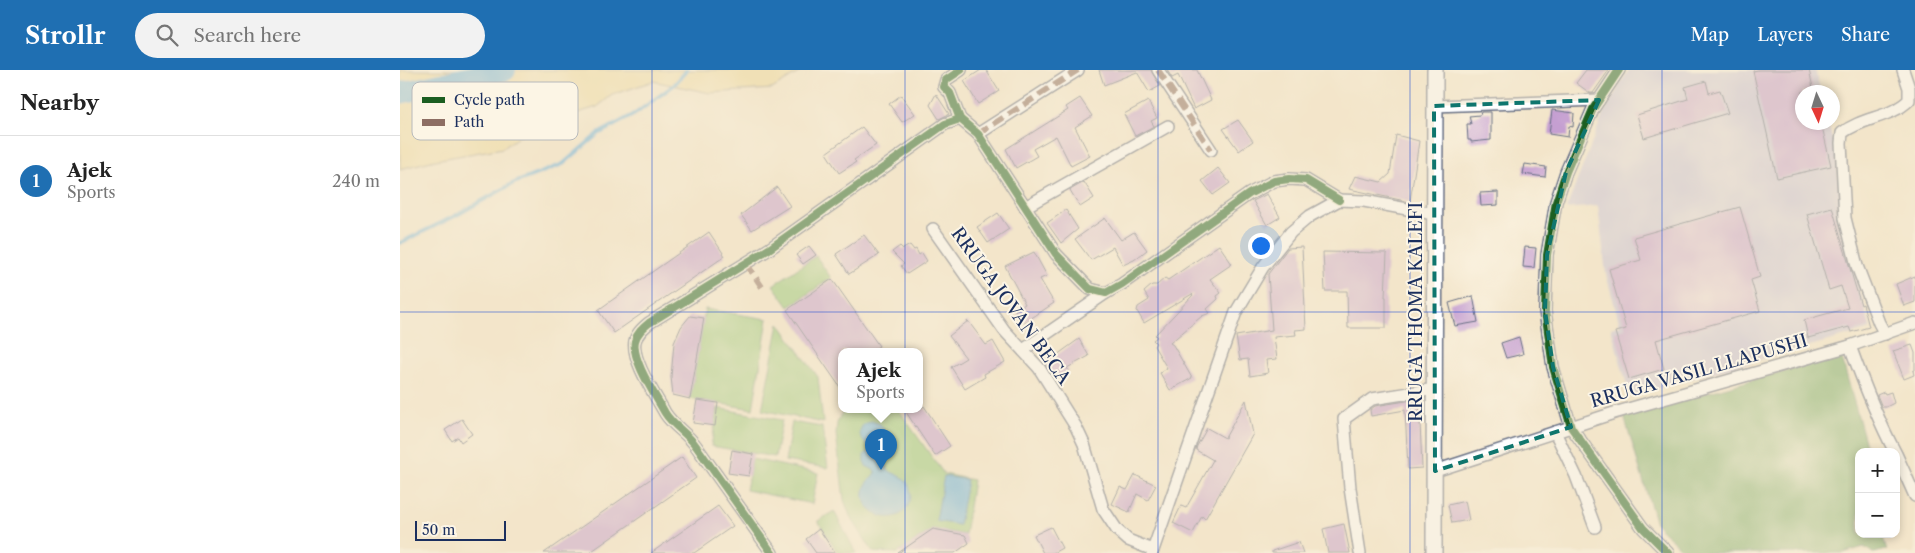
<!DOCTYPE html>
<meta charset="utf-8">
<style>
:root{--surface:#fff;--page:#f2f2f2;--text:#222;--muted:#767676;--line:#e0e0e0;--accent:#1f6fb2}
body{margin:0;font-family:"Libre Caslon Text",serif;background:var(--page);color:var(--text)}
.controls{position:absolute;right:15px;bottom:15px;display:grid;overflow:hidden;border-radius:10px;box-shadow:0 2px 8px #0003}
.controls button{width:45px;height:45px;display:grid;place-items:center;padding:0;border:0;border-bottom:1px solid var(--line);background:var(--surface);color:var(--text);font:25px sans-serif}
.compass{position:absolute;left:1395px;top:15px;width:45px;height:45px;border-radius:50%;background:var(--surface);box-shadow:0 2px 8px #0003;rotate:176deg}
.scale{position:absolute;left:15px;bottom:12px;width:91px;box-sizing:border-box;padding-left:5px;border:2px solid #1b2f5e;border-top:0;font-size:14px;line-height:18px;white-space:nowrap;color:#1b2f5e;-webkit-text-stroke:4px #fcf5e5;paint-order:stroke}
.you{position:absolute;left:860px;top:175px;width:18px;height:18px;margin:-12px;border:4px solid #fff;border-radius:50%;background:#1a73e8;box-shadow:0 0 0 8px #1a73e833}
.badge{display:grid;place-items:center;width:32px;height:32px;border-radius:50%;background:var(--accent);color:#fff;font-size:16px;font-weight:700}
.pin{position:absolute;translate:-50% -41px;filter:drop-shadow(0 1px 2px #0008)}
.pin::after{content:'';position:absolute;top:26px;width:18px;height:15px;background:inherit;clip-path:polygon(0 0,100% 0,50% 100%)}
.popup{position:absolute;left:438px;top:278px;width:85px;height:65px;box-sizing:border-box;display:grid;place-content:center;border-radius:10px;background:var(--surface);filter:drop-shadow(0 1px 4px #0005);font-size:16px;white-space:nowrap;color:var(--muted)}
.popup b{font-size:19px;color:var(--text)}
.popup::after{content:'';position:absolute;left:50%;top:100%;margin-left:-10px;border:10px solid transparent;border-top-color:var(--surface)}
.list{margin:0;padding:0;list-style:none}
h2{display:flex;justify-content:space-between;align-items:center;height:65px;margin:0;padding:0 20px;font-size:21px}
h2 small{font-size:16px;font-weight:400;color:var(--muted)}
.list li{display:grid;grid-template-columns:32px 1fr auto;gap:15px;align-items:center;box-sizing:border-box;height:90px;padding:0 20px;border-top:1px solid var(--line)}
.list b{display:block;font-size:19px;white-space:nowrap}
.list p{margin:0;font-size:16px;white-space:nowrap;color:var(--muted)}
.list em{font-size:16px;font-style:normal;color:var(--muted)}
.icon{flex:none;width:28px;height:28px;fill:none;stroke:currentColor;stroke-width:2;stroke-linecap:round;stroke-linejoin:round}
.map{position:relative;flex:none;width:1515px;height:483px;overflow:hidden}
header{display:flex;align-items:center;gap:30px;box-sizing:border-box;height:70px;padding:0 25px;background:var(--accent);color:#fff}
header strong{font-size:24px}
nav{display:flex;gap:28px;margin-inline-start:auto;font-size:18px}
.search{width:350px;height:45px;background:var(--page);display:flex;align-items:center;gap:12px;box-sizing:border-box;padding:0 18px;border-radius:28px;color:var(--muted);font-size:19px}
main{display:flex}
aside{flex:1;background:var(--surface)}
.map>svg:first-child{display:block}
.industrial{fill:#c5c0da}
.green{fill:#95c778;stroke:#587b6b}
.forest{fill:#78ac68;stroke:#4a6e63}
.sand{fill:#eeda9e;stroke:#84847e}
.water{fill:#66b0de;stroke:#40709e}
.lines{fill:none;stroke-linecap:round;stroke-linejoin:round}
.stream{stroke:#66b0de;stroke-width:4}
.river{stroke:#66b0de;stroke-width:22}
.building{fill:#c59fd1}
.minor-casing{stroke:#676f84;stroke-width:14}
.secondary-casing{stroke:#676f84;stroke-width:18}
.minor{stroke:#fff;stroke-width:11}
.secondary{stroke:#fff;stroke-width:15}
.quiet{stroke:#8d6e63;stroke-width:6;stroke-dasharray:12 6;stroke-linecap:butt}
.cycleway-casing{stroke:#fcf5e5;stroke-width:11}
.cycleway{stroke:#1b5e20;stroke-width:8}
.marked{fill:none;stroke:#0f766e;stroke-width:4;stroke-dasharray:10 6;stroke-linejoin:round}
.grid{fill:none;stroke:#1d4ed8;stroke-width:1;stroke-opacity:0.55}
.labels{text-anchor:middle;stroke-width:4;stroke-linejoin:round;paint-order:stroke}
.street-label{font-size:18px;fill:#1b2f5e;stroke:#fcf5e5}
.key{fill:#fcf5e5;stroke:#b8babc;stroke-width:1}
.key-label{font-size:14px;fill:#1b2f5e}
</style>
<header>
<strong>Strollr</strong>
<div class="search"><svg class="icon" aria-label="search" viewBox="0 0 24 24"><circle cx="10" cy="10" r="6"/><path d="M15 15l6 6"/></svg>Search here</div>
<nav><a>Map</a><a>Layers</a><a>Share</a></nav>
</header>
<main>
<aside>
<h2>Nearby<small></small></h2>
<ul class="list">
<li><span class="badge">1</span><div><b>Ajek</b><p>Sports</p></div><em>240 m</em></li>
</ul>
</aside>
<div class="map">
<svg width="1515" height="483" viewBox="0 0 1515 483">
<rect width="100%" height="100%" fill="#fcf5e5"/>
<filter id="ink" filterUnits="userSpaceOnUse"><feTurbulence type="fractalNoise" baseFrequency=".02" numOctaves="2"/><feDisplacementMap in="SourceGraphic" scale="10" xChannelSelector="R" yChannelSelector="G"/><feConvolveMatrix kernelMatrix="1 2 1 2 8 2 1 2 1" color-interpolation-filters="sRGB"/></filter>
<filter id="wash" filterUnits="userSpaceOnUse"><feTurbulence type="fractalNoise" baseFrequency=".0096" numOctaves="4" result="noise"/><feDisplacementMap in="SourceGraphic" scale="20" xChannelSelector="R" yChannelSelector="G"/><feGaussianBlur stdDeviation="1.12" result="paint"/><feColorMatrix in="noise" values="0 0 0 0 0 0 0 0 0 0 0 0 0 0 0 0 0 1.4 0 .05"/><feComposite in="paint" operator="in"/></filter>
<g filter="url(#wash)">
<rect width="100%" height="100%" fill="#f3e5ca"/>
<polygon class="industrial" points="1229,0 1415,0 1421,22 1402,22 1402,52 1428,53 1437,87 1441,134 1436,136 1471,259 1230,326 1211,258 1220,255 1206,204 1198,136 1166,139 1202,47 1220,14"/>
<g class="green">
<polygon points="416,186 431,208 389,237 373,215"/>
<polygon points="305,239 368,249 353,339 290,329"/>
<polygon points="379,253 418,307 423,353 362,340"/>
<polygon points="318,338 382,350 375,387 311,376"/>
<polygon points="444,339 498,339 544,404 573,410 565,465 533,459 498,483 473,482 450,446 444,430 436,364 437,353"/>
<polygon points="392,352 422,357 428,398 385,391"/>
<polygon points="352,389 418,403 412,434 346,420"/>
<polygon points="434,441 456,483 438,483 418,451"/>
</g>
<polygon class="forest" points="1441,285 1468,382 1459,382 1459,464 1482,464 1487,480 1473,483 1464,477 1443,483 1286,483 1256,454 1224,346"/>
<polygon class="sand" points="0,0 403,0 372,19 310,23 253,11 212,25 197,37 152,51 122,64 103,78 35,90 0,99"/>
<g class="water">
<path d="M471,351l9,3c7,8 4,14 -2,21v3h6l1,-5 4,-3 6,3v6l-11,3 -1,5 3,5 2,8c6,5 13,4 19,12 3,5 5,12 3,18 -8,32 -57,15 -44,-15 2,-4 7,-8 10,-12l-2,-3 -8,-4 -2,-4v-7l6,-4v-3c-7,-7 -14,-13 -7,-23z"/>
<polygon points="544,406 567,410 559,455 536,451"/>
</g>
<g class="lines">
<polyline class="stream" points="0,173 55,146 114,113 163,94 198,64 235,44 274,15 287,0"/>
<polyline class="river" points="0,23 105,0"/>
</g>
<g id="blocks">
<g class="building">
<polygon points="581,0 586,0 599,21 578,34 564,11"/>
<polygon points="699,0 751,0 760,16 749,22 737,2 704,15"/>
<polygon points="767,0 797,0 811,30 794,39 778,5 772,8"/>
<polygon points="1186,0 1209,0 1193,23 1190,23 1176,13"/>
<polygon points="1358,0 1409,0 1414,22 1402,22 1402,52 1421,52 1431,96 1377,108 1353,1"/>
<polygon points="1306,11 1309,23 1320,20 1328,43 1244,68 1237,45 1288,29 1285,17"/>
<polygon points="536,24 549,44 539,49 530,35"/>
<polygon points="501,25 515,44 502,52 489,34"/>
<polygon points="680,28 692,46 675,57 690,86 671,96 656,66 633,79 637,86 616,98 606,79 668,40 666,37"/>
<polygon points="748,31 757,48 751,51 754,56 735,66 724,44"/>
<polygon points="1152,40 1174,43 1173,57 1169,56 1168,67 1149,64"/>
<polygon points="1081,42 1091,42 1091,70 1071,72 1071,70 1068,70 1067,54 1071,54 1069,46 1080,45"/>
<polygon points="838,50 853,71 839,81 823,59"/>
<polygon points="462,57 476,75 454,90 456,92 439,103 426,83"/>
<polygon points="996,65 1019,71 1010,132 949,119 955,106 981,112 990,104"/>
<polygon points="1125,94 1146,97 1145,107 1123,104"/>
<polygon points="818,98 830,113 813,125 802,111"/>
<polygon points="684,112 694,128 680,137 670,120"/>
<polygon points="377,117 390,136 352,160 341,145"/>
<polygon points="1098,122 1098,135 1081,136 1080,123"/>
<polygon points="867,124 880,147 867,155 853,131"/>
<polygon points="1340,137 1360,207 1351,210 1360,241 1256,270 1264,299 1229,309 1215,262 1226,259 1209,199 1241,190 1234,167"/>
<polygon points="1432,137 1454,212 1461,235 1463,234 1469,257 1451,262 1449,257 1408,268 1404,250 1448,238 1441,216 1429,220 1407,144"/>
<polygon points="666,140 678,159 661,173 647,153"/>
<polygon points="598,143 609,159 588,173 577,157"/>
<polygon points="705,148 721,170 734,162 747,180 734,190 723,195 713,177 691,190 675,169"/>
<polygon points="309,162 325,186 214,263 198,240"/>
<polygon points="464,165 479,185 449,204 436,184"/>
<polygon points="510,175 514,180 516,179 519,185 522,183 527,191 507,204 501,196 504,194 492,182 500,176 503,179"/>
<polygon points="819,175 832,194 810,209 821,223 817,226 818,229 807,239 810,243 802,246 770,273 773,275 792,308 770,320 760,303 767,298 754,276 756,273 753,270 757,267 755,265 793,225 792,224 744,253 737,241 738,237 749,230 744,222 752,215 757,215 765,208 768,210"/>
<polygon points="409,176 416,185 403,194 396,185"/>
<polygon points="902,177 906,259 895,260 896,265 874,267 877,289 866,290 868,303 850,306 848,289 840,290 836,266 872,260 868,204 888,178"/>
<polygon points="1125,177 1136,178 1134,198 1123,197"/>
<polygon points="634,182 647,206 640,209 654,233 624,253 615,240 625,234 605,196"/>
<polygon points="923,182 987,183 985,227 986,227 986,258 948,258 947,221 925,221"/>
<polygon points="1515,206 1515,232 1504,236 1496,214"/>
<polygon points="432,209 479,276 472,281 442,281 442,320 387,240"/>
<polygon points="1073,226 1078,252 1055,256 1049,233"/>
<polygon points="290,246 304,248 290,329 273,325 271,307 274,273 281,257"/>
<polygon points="568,251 586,275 593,271 605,292 584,304 585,307 565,319 551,297 566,288 549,266"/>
<polygon points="1119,267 1123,284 1106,288 1101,273"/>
<polygon points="679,269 689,286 667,298 669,301 654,308 643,291 657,285"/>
<polygon points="1512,275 1515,283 1515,300 1513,301 1514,305 1504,309 1493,281"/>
<polygon points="1484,322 1485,324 1491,322 1494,333 1486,337 1482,337 1477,325"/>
<polygon points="1019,329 1022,398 1008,399 1005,340 971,346 970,340 975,336"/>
<polygon points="297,330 318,333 315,356 293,353"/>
<polygon points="846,330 853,364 805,449 802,446 793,463 773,453 781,436 786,438 813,390 796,380 797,376 807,358 825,368"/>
<polygon points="524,336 550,376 535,386 504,339 520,339"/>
<polygon points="62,349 72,364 61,372 58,367 52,371 45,360"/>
<polygon points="332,380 353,384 349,406 328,403"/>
<polygon points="282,387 296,408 189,483 144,483"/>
<polygon points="735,405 756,415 748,430 737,424 729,442 712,434 720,417 727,420"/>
<polygon points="1065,431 1069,450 1052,453 1048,435"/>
<polygon points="318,436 333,456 294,483 251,483"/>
<polygon points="944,454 950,483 928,483 923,459"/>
<polygon points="651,457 662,478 653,483 643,483 634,465"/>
<polygon points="419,459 435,483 416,483 406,469"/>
<polygon points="533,459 565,465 569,473 555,483 498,483"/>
<polygon points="899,472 903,483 872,483 872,481"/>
</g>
</g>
</g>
<g filter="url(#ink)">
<use href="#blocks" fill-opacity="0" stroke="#676f84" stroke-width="1"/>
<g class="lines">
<g class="minor-casing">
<g id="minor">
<polyline points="561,0 546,10 544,17 550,23 560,49 578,64 656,184 690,219 706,223 722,214 849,124 874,111 889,109 906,110 939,130"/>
<polyline points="758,0 811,80"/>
<polyline points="1219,0 1193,39 1166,102 1156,132 1147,185 1145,241 1153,297 1171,357 1243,458 1268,483"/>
<polyline points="1034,36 1199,30"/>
<polyline points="578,64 678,0"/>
<polyline points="625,137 768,56"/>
<polyline points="533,159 604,260 639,298 676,357 684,374 703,439 717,460 728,470 753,480"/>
<path d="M1485,264l-6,-11 -22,-57 -12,-48 -4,-75 1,-10c20,-16 49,-15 67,-33v-12l-6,-18"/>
<path d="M1450,276c13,36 27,72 45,106"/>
<polyline points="623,280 706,223"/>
<polyline points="1155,362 1176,406 1195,457"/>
<polyline points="1496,384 1515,426"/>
<polyline points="1035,401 1214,343 1450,276 1515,253"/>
<path d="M372,483l-76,-107c-9,-13 -23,-20 -31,-33 -9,-17 -34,-53 -30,-72 2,-8 8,-13 14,-18l120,-74 176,-125 15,-5"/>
<polyline points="752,483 836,242 863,197 891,162 910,146 939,130 964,131 1034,144"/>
<polyline points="960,483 950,418 944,349 972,329 1035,319"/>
</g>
</g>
<g class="secondary-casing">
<polyline id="secondary" points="1034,483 1035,0"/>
</g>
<use href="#minor" class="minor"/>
<use href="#secondary" class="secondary"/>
<g class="quiet">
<polyline points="758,0 811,80"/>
<polyline points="578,64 678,0"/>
<polyline points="346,193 362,217"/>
</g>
<g class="cycleway-casing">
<g id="cycleway">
<polyline points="561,0 546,10 544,17 550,23 560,49 578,64 656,184 690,219 706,223 722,214 849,124 874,111 889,109 906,110 939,130"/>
<polyline points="1219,0 1193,39 1166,102 1156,132 1147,185 1145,241 1153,297 1171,357 1243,458 1268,483"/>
<path d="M372,483l-76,-107c-9,-13 -23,-20 -31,-33 -9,-17 -34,-53 -30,-72 2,-8 8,-13 14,-18l120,-74 176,-125 15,-5"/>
</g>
</g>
<use href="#cycleway" class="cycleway"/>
</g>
</g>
<path d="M0 0H1515V483H0ZM1199,30l-33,72 -19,83 -2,56 8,56 18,60 -136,44 -1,-365z" fill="#f3e5ca" fill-opacity=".55" fill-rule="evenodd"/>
<path class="marked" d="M1199,30l-33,72 -19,83 -2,56 8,56 18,60 -136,44 -1,-365z"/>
<path class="grid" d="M252,0v483M505,0v483M758,0v483M1010,0v483M1262,0v483M0,242h1515"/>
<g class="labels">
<g class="street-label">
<text transform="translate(611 236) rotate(54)" y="6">RRUGA JOVAN BECA</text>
<text transform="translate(1016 242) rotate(-90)" y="6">RRUGA THOMA KALEFI</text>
<text transform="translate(1299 301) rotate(-16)" y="6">RRUGA VASIL LLAPUSHI</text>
</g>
</g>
<rect x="12" y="12" width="166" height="58" rx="8" class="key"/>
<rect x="22" y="27" width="23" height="6" fill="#1b5e20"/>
<rect x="22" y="49" width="23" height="7" fill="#8d6e63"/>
<g class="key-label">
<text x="54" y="35">Cycle path</text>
<text x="54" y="57">Path</text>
</g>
</svg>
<div class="controls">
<button>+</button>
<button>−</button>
</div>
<svg class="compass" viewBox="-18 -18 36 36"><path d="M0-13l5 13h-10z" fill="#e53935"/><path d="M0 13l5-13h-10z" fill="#767676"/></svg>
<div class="scale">50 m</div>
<div class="you"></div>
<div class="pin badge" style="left:481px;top:400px">1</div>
<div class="popup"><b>Ajek</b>Sports</div>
</div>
</main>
